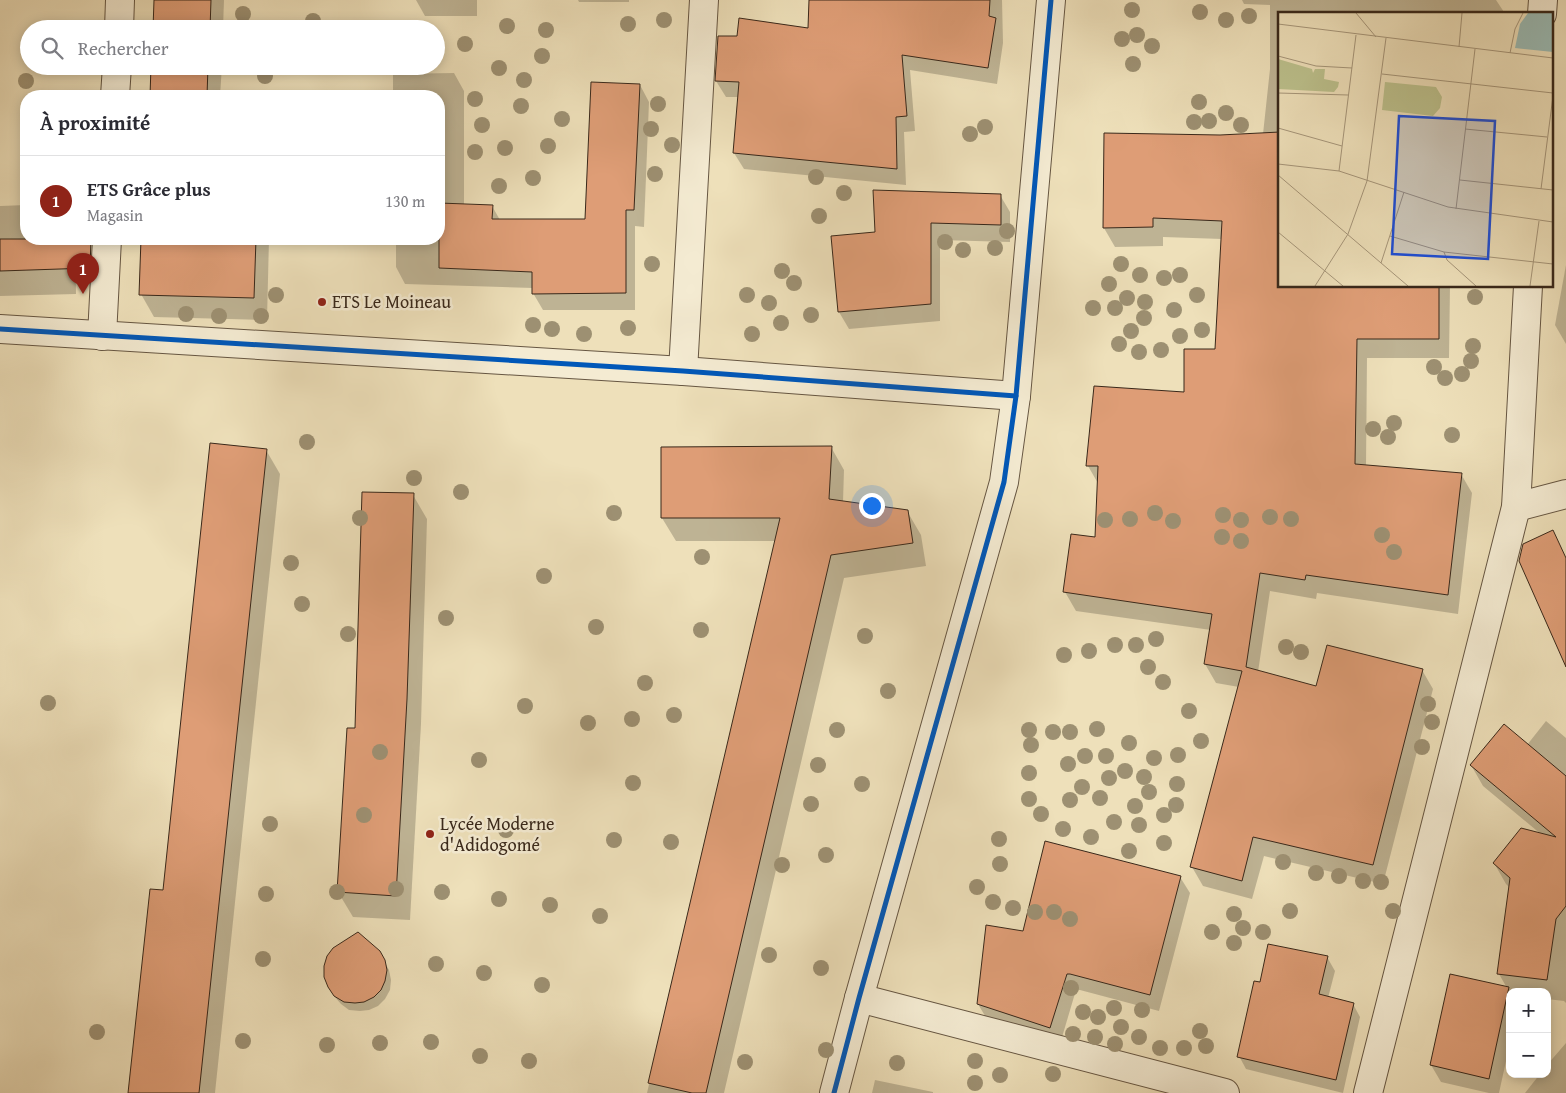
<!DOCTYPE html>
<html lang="fr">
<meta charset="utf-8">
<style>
:root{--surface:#fff;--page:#f7f7f7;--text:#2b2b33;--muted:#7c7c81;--line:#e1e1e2;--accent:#8f2418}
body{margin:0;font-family:"Gentium Book Plus",serif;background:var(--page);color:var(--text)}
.controls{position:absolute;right:15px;bottom:15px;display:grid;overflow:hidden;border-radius:10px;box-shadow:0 2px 12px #0003}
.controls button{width:45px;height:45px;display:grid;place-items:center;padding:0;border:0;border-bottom:1px solid var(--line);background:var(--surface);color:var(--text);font:25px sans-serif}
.you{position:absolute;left:871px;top:505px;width:18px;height:18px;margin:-12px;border:4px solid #fff;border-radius:50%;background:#1a73e8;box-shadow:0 0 0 8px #1a73e833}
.badge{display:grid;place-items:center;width:32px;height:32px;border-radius:50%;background:var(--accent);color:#fff;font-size:16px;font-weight:700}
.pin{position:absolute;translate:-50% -41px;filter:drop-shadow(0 1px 2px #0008)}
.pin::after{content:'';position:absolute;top:26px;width:18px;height:15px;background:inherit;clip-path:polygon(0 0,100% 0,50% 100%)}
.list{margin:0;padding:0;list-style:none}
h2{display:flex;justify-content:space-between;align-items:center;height:65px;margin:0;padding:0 20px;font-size:21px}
h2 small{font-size:16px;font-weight:400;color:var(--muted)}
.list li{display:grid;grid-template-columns:32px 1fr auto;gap:15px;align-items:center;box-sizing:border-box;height:90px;padding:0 20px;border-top:1px solid var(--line)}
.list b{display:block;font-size:19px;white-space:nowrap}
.list p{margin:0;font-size:16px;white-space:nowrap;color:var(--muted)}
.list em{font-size:16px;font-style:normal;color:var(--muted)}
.icon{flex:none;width:28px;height:28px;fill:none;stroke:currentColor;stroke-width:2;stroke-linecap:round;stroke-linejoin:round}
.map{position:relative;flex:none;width:1566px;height:1093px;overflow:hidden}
.search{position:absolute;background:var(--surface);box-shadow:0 2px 12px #0003;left:20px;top:20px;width:425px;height:55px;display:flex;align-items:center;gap:12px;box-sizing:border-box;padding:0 18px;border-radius:28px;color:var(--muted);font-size:19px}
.panel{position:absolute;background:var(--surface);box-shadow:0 2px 12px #0003;left:20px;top:90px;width:425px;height:155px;border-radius:20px}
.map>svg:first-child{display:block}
.shadow{fill:#0003}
.building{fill:#de9d76;stroke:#39281a}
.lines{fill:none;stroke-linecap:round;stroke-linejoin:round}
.street-casing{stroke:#665642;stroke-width:30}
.street{stroke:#f4ebd2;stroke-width:28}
.cycleway-casing{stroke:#f4ebd2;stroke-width:8}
.cycleway{stroke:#0057b8;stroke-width:5}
.tree{fill:#9d9072}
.poi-dot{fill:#8f2418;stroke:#f4ebd2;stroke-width:2}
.labels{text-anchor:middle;stroke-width:5;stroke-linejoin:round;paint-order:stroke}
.poi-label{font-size:18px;fill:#39281a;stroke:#f4ebd2;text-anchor:start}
.inset-road{fill:none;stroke:#a6967a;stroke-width:1}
.view{fill:#1d4ed8;fill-opacity:0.15;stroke:#1d4ed8;stroke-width:2.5}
.inset-edge{fill:none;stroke:#39281a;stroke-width:2.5}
</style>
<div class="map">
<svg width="1566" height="1093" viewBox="0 0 1566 1093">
<rect width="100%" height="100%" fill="#eee0ba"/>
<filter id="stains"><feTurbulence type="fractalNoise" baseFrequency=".004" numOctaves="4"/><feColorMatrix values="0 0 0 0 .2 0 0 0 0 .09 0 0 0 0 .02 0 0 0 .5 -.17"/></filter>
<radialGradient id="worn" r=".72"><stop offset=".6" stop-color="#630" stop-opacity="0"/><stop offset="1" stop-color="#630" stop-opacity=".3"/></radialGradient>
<g class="shadow">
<polygon points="155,0 224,0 223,29 154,29"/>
<polygon points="414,0 477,0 477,16 425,16 416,0"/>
<polygon points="578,0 629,0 629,2 579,2"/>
<polygon points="855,0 1002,0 1003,43 997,84 910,70 915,131 904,132 906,185 744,169 734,153 739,97 726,97 716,81 852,36"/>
<polygon points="1242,0 1496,0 1504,12 1504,14 1280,14 1280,286 1450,286 1449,358 1367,358 1366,466 1461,474 1472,493 1458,614 1317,593 1316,599 1270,591 1258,672 1317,687 1422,670 1433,689 1383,884 1264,856 1252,899 1203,886 1192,867 1239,687 1216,683 1205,664 1211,630 1076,611 1065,592 1097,538 1099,485 1088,466 1095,388 1186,393 1216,351 1222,239 1163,237 1163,246 1115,247 1104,228 1105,134 1220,136 1263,134 1270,69 1270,5 1244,4"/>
<polygon points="153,66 222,66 220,96 151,96"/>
<polygon points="454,73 464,91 464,205 492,206 500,220 586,220 640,85 649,102 644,227 635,226 635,310 543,310 533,293 533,288 405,284 396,267 396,239 439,239 439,96 393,96 393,74"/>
<polygon points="1000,195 1010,212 1010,242 940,240 940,321 849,329 839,312 876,234"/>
<polygon points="26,205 26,239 75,239 76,294 0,296 0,206"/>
<polygon points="142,239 269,239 267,320 154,317 141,294"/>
<polygon points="1566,265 1566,344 1555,325"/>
<polygon points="831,447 844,470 843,502 907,511 921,535 926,566 844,578 724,1093 647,1093 776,541 676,541 662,518 662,448"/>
<polygon points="266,450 280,474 215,1093 129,1093 164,892"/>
<polygon points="413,495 427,519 421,724 410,920 353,917 338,892"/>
<polygon points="1546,721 1566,738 1566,1003 1564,1001 1547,999 1547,992 1510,992 1510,1043 1499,1093 1489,1093 1441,1082 1431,1065 1507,988 1499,974 1510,888 1506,884 1494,863 1542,835 1483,786 1471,765 1527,745"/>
<polygon points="1180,877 1190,893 1159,1011 1080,990 1076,990 1060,1044 988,1021 978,1004 1024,932"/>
<polygon points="379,952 389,970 391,980 390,990 385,999 378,1006 369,1010 360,1011 349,1010 341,1004 334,996"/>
<polygon points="1327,957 1335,971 1328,998 1353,1004 1360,1017 1343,1093 1246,1069 1239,1056 1261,984"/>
<polygon points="1566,1043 1566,1093 1525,1093 1540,1074 1547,1074 1547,1065"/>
<polygon points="875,1080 933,1092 933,1093 872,1093"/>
</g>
<g class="building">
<polygon points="154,0 211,0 210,29 153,29"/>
<polygon points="809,0 990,0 989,16 996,18 988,68 902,55 907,116 896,117 897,169 733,153 739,82 715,81 718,36 737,36 739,18 808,28"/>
<polygon points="151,66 208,66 207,96 150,96"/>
<polygon points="591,82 640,84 634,210 626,210 626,293 532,294 532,272 439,268 439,203 493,205 492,219 585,219"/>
<polygon points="1280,132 1280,286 1439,286 1439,339 1357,339 1355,464 1462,473 1448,595 1306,575 1305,580 1260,573 1246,667 1316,686 1327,645 1423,669 1373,865 1253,837 1242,881 1190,867 1242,671 1204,664 1212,614 1063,592 1071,534 1095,537 1098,466 1086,466 1094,386 1184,392 1184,349 1215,349 1222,221 1153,218 1153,227 1103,228 1104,133 1220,135"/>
<polygon points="873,190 1001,194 1001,225 931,223 931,304 838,312 831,236 875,232"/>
<polygon points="0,239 91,239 90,268 0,271"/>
<polygon points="141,239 256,239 254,298 139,295"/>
<polygon points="210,443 267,449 199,1093 128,1093 150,889 163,890"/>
<polygon points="832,446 829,499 908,510 913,543 831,555 706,1093 692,1093 648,1083 780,518 661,518 661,447"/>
<polygon points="362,492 414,493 407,699 396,896 337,892 347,728 355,728"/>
<polygon points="1553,530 1566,558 1566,667 1519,561 1523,544"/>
<polygon points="1504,724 1566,776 1566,906 1556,919 1547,980 1497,974 1510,878 1493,863 1521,828 1556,837 1470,765"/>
<polygon points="1045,841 1181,876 1150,995 1070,974 1067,974 1050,1028 977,1004 986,925 1023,931"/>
<polygon points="358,932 380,951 385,960 387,970 385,981 381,990 374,997 364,1002 355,1003 344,1002 334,996 328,987 324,977 324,966 327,956 333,948"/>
<polygon points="1268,944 1328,956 1319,994 1354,1003 1336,1080 1237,1057 1254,981 1260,982"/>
<polygon points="1450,974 1509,987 1489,1079 1430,1065"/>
</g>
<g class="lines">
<g class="street-casing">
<g id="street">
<polyline points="1542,14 1543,0"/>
<polyline points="119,29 120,0"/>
<polyline points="115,96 117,66"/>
<polyline points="0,329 683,371 1016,396"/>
<polyline points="102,336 107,239"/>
<polyline points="683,371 704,0"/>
<polyline points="1516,507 1566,494"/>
<polyline points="859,998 1225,1093"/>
<polyline points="834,1093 859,998 1004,482 1016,396 1051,0"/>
<polyline points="1368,1093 1516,507 1528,286"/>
</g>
</g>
<use href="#street" class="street"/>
<g class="cycleway-casing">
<g id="cycleway">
<polyline points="0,329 683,371 1016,396"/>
<polyline points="834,1093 859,998 1004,482 1016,396 1051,0"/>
</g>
</g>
<use href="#cycleway" class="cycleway"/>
</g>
<g class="tree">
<circle cx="1132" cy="10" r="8"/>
<circle cx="1200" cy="12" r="8"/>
<circle cx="243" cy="14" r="8"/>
<circle cx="1249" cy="16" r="8"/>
<circle cx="664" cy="20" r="8"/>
<circle cx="1226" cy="20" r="8"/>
<circle cx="313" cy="21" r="8"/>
<circle cx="628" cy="24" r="8"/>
<circle cx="507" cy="26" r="8"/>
<circle cx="546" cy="30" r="8"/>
<circle cx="1137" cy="35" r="8"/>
<circle cx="1122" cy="39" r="8"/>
<circle cx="465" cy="44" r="8"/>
<circle cx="1152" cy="46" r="8"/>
<circle cx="542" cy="56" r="8"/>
<circle cx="1133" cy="64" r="8"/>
<circle cx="499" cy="68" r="8"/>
<circle cx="265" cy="76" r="8"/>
<circle cx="524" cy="80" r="8"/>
<circle cx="26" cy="81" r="8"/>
<circle cx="475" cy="99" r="8"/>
<circle cx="1199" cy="102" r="8"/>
<circle cx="658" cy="104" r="8"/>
<circle cx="521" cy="106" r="8"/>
<circle cx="1226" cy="113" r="8"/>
<circle cx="562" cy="119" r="8"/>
<circle cx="1209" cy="121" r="8"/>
<circle cx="1194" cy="122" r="8"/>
<circle cx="482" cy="125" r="8"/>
<circle cx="1241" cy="125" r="8"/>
<circle cx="985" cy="127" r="8"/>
<circle cx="651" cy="129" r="8"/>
<circle cx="970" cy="134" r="8"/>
<circle cx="672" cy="145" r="8"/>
<circle cx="548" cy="146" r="8"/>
<circle cx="505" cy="148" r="8"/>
<circle cx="475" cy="152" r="8"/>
<circle cx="655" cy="174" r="8"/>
<circle cx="816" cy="177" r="8"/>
<circle cx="533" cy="178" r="8"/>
<circle cx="499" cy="186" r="8"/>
<circle cx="844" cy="193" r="8"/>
<circle cx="819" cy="216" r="8"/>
<circle cx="1007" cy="231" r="8"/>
<circle cx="945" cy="242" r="8"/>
<circle cx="995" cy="248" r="8"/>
<circle cx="963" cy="250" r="8"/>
<circle cx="652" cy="264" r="8"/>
<circle cx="1121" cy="264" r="8"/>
<circle cx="782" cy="271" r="8"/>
<circle cx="1140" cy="275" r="8"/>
<circle cx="1180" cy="275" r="8"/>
<circle cx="1164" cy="278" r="8"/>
<circle cx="794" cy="283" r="8"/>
<circle cx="1109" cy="284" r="8"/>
<circle cx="276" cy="295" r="8"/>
<circle cx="747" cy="295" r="8"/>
<circle cx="1197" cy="295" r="8"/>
<circle cx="1475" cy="297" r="8"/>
<circle cx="1127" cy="298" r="8"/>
<circle cx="1145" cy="302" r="8"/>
<circle cx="769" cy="303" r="8"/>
<circle cx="1093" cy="308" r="8"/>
<circle cx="1115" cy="308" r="8"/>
<circle cx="1174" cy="310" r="8"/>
<circle cx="186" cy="314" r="8"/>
<circle cx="811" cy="315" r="8"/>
<circle cx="219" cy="316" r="8"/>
<circle cx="261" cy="316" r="8"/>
<circle cx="1144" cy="318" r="8"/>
<circle cx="781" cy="323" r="8"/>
<circle cx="533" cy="325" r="8"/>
<circle cx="628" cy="328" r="8"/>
<circle cx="552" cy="329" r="8"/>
<circle cx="1202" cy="330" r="8"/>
<circle cx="1131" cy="331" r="8"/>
<circle cx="584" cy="334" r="8"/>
<circle cx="752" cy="334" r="8"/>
<circle cx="1180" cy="336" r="8"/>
<circle cx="1119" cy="344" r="8"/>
<circle cx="1473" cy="346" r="8"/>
<circle cx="1161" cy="350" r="8"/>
<circle cx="1139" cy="352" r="8"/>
<circle cx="1471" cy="361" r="8"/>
<circle cx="1434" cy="367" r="8"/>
<circle cx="1462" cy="374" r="8"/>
<circle cx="1445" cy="378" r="8"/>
<circle cx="1394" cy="423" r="8"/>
<circle cx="1373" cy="429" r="8"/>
<circle cx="1452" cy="435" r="8"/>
<circle cx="1388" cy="437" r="8"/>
<circle cx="307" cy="442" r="8"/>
<circle cx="414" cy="478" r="8"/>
<circle cx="461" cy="492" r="8"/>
<circle cx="614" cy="513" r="8"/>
<circle cx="1155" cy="513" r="8"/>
<circle cx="1223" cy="515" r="8"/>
<circle cx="1270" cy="517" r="8"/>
<circle cx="360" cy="518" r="8"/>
<circle cx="1130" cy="519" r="8"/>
<circle cx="1291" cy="519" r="8"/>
<circle cx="1105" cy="520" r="8"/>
<circle cx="1241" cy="520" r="8"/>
<circle cx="1173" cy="521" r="8"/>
<circle cx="1382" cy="535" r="8"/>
<circle cx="1222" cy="537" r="8"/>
<circle cx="1241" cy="541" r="8"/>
<circle cx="1394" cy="552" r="8"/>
<circle cx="702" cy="557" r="8"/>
<circle cx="291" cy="563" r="8"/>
<circle cx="544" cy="576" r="8"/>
<circle cx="302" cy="604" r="8"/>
<circle cx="446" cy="618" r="8"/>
<circle cx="596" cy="627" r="8"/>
<circle cx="701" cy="630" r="8"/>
<circle cx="348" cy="634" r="8"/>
<circle cx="865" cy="636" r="8"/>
<circle cx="1156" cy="639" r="8"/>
<circle cx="1115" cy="645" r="8"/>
<circle cx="1136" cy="645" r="8"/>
<circle cx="1286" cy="647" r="8"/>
<circle cx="1089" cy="651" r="8"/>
<circle cx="1301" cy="652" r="8"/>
<circle cx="1064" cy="655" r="8"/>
<circle cx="1148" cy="667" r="8"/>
<circle cx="1163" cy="682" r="8"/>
<circle cx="645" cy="683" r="8"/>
<circle cx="888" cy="691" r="8"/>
<circle cx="48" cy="703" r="8"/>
<circle cx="1428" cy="704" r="8"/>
<circle cx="525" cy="706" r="8"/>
<circle cx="1189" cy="711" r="8"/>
<circle cx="674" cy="715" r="8"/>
<circle cx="632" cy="719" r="8"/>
<circle cx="1432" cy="722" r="8"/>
<circle cx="588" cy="723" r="8"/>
<circle cx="1097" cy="729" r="8"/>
<circle cx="837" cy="730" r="8"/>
<circle cx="1029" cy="730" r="8"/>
<circle cx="1053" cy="732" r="8"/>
<circle cx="1070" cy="732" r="8"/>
<circle cx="1201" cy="741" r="8"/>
<circle cx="1129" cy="743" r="8"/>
<circle cx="1031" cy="745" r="8"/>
<circle cx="1422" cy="747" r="8"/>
<circle cx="380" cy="752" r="8"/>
<circle cx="1178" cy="755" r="8"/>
<circle cx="1085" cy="756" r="8"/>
<circle cx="1106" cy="756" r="8"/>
<circle cx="1154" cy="758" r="8"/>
<circle cx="479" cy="760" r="8"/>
<circle cx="1068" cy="764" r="8"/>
<circle cx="818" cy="765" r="8"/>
<circle cx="1125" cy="771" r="8"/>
<circle cx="1029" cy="773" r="8"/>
<circle cx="1144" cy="777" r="8"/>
<circle cx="1109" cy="778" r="8"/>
<circle cx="633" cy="783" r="8"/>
<circle cx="862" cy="784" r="8"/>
<circle cx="1177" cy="784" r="8"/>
<circle cx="1082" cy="787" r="8"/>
<circle cx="1149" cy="792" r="8"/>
<circle cx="1100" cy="798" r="8"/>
<circle cx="1029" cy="799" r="8"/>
<circle cx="1070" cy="800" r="8"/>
<circle cx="811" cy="804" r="8"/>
<circle cx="1176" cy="805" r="8"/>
<circle cx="1135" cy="806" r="8"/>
<circle cx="1041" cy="814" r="8"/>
<circle cx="364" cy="815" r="8"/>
<circle cx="1164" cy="815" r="8"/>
<circle cx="1114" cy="822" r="8"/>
<circle cx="270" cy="824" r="8"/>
<circle cx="1139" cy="825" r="8"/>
<circle cx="1063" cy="829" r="8"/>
<circle cx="506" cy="830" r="8"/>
<circle cx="1091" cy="837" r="8"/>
<circle cx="999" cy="839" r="8"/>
<circle cx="614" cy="840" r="8"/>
<circle cx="671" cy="842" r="8"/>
<circle cx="1164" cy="843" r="8"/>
<circle cx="1129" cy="851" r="8"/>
<circle cx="826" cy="855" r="8"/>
<circle cx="1283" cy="862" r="8"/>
<circle cx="1000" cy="864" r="8"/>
<circle cx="782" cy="865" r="8"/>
<circle cx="1316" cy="873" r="8"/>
<circle cx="1339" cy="876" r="8"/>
<circle cx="1363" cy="881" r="8"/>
<circle cx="1381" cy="882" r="8"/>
<circle cx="977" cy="887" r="8"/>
<circle cx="396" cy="889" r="8"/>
<circle cx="337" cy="892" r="8"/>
<circle cx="442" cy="892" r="8"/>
<circle cx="266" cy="894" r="8"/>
<circle cx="499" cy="899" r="8"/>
<circle cx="993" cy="902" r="8"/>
<circle cx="550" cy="905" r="8"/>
<circle cx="1013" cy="908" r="8"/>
<circle cx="1290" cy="911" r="8"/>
<circle cx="1393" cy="911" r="8"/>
<circle cx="1035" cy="912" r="8"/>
<circle cx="1054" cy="912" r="8"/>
<circle cx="1234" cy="914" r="8"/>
<circle cx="600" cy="916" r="8"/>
<circle cx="1070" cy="919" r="8"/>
<circle cx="1243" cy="928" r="8"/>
<circle cx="1212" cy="932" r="8"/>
<circle cx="1263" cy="932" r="8"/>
<circle cx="1234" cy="943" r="8"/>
<circle cx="769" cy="955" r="8"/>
<circle cx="263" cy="959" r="8"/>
<circle cx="436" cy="964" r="8"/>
<circle cx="821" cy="968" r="8"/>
<circle cx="484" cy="973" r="8"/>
<circle cx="542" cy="985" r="8"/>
<circle cx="1071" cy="988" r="8"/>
<circle cx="1114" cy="1008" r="8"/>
<circle cx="1142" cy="1010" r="8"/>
<circle cx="1083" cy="1012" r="8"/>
<circle cx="1098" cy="1017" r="8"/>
<circle cx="1121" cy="1027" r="8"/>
<circle cx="1200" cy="1031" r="8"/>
<circle cx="97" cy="1032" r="8"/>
<circle cx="1073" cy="1034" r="8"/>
<circle cx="1095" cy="1037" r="8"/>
<circle cx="1139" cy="1037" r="8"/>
<circle cx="243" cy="1041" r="8"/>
<circle cx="431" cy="1042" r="8"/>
<circle cx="380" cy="1043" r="8"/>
<circle cx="1115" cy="1044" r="8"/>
<circle cx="327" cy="1045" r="8"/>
<circle cx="1206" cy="1046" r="8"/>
<circle cx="1160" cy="1048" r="8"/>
<circle cx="1184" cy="1048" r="8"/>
<circle cx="826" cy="1050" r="8"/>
<circle cx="480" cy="1056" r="8"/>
<circle cx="529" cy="1061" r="8"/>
<circle cx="975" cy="1061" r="8"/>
<circle cx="745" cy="1062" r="8"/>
<circle cx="897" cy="1063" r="8"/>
<circle cx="1053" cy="1074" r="8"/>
<circle cx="1000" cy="1075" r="8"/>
<circle cx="975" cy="1083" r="8"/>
</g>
<g class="poi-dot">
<circle cx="322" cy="302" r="5"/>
<circle cx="430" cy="834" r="5"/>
</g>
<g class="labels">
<g class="poi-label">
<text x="332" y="308">ETS Le Moineau</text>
<text x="440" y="830">Lycée Moderne<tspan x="440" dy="21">d'Adidogomé</tspan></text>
</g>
</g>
<g transform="translate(1278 12)">
<rect width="275" height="275" fill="#eee0ba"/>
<path d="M0,47l34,10 1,4 2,-4h10l-1,10 15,3 -1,5 -4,5 -56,-3zM107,70l51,5 6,10 -2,11 -7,8 -51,-6z" fill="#bcc18d"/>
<path d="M250,1h25v39l-38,-4 5,-24z" fill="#9bbcb6"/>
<path class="inset-road" d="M78,1l20,24M0,12l275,34M181,35l3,-34M232,41l5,-24 8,-16M0,44l38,10 36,2M104,62l171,19M0,81l70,2M0,116l64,18M187,117l82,8M0,152l61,7 109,36 105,15M61,159l17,-136M0,163l130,111M182,168l93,10M263,177l12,-93M178,197l19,-160M0,220l65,54M112,224l54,16 109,12M166,240l3,8 29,26M103,251l23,-71M37,274l33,-52 19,-53 19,-143M252,274l9,-65"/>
<path class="view" d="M121,104l96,5 -7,138 -96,-5z"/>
<rect width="275" height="275" class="inset-edge"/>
</g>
<rect width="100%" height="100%" filter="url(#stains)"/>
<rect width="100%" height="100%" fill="url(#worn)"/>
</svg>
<div class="controls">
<button>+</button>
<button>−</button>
</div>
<div class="you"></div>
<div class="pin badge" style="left:83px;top:294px">1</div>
<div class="search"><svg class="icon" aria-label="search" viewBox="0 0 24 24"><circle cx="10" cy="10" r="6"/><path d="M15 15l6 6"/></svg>Rechercher</div>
<section class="panel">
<h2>À proximité<small></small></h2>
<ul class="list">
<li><span class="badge">1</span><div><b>ETS Grâce plus</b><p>Magasin</p></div><em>130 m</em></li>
</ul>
</section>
</div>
